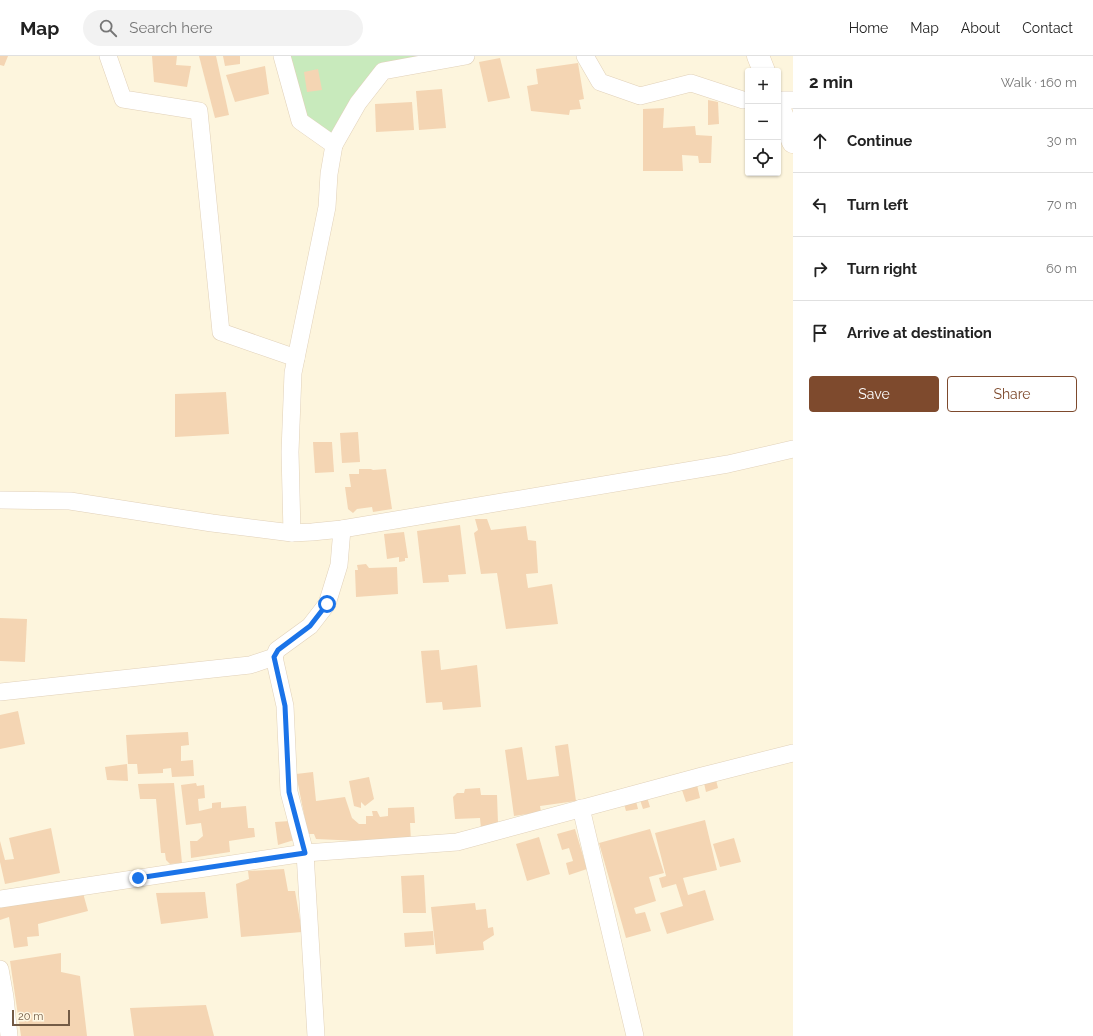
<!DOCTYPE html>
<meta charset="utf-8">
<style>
:root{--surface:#fff;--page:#f2f2f2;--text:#222;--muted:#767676;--line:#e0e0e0;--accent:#7e4a2d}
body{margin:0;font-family:Raleway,sans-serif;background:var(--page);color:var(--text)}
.controls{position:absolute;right:12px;top:12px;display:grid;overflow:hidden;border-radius:4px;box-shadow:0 1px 3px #0004}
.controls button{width:36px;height:36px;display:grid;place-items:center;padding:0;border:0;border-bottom:1px solid var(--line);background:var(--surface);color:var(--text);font:20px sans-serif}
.scale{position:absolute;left:12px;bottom:10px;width:58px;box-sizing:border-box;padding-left:4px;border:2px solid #735b45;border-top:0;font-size:11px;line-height:14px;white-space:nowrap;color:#735b45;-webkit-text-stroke:3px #fff8e4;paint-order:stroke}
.stop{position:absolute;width:12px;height:12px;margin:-9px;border:3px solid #1a73e8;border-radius:50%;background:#fff}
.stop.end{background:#1a73e8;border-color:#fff;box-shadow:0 1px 4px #0008}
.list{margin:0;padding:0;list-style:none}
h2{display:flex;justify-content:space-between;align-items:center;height:52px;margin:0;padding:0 16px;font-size:17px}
h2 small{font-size:13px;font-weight:400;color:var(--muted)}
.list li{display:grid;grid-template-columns:26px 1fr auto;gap:12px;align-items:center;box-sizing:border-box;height:64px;padding:0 16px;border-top:1px solid var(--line)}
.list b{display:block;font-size:15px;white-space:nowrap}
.list em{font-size:13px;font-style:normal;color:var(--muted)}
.actions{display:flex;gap:8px;padding:12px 16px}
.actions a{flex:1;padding:9px 0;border:1px solid var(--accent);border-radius:4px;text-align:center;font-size:14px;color:var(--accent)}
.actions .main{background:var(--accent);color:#fff}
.icon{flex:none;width:22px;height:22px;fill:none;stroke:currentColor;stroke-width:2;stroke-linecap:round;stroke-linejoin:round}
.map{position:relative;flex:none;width:793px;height:980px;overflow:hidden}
header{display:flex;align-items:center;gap:24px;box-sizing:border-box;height:56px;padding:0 20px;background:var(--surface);border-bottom:1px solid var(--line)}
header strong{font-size:19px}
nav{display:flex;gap:22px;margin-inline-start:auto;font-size:14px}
.search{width:280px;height:36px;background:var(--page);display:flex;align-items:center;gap:10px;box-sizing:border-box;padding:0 14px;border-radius:22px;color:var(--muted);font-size:15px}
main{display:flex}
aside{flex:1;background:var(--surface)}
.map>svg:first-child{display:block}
.green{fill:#c8eabc}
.building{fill:#f4d5b3}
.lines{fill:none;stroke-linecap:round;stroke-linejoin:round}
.street-casing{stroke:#e1d1b9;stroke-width:18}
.secondary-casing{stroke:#e6d3b7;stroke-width:23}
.street{stroke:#fff;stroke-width:17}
.secondary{stroke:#fff;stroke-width:22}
.route{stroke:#1a73e8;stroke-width:5}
</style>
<header>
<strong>Map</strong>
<div class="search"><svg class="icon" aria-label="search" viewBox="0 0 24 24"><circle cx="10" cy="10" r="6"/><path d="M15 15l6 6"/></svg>Search here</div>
<nav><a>Home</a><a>Map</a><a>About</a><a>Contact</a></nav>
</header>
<main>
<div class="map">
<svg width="793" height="980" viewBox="0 0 793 980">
<rect width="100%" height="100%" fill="#fdf5dd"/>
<polygon class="green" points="282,0 466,0 383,15 334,89 300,65"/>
<g class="building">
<polygon points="0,0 8,0 4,10 0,9"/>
<polygon points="152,0 177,0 176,9 191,10 187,31 154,26"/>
<polygon points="199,0 216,0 229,59 215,62"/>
<polygon points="223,0 240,0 240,8 225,10"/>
<polygon points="500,2 510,42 488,46 479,6"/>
<polygon points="578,7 584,43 579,44 581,53 570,54 569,59 531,55 527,30 538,28 536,13"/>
<polygon points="265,10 269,38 235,46 226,19"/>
<polygon points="318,13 322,34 307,36 304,16"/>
<polygon points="442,33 446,72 419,74 416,35"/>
<polygon points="708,44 718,46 719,68 708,69"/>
<polygon points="412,46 414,74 376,76 375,48"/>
<polygon points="664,52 663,72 695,70 696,79 712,80 711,107 699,107 698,100 682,99 683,115 643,115 643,53"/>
<polygon points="226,336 229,378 175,381 175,338"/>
<polygon points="358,376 360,406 342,407 340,377"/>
<polygon points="313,386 332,386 334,416 315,417"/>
<polygon points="359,413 371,413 373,414 386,413 392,453 373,456 372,451 357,453 353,457 348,453 345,431 351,431 349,418 359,418"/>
<polygon points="475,463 487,463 491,474 526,470 528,484 536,485 538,517 526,518 528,532 552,528 558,568 506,573 497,517 481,518 474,477 478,474"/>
<polygon points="460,469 466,518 448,519 449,526 423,527 417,475"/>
<polygon points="404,476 408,502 405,502 405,505 399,506 399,501 387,503 384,478"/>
<polygon points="366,508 369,512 397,511 398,538 356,541 355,514 358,514 357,509"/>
<polygon points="0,562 27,563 25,606 0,605"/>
<polygon points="439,594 441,614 477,609 481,651 443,654 442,646 426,647 421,595"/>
<polygon points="18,655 25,688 0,693 0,659"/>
<polygon points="188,676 189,689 181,690 181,705 193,704 194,720 172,721 171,712 163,713 163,717 138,718 137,708 128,708 126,679"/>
<polygon points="568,688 576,745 540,750 541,756 514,760 505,694 522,691 527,724 559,720 555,690"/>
<polygon points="127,708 128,725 107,724 105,711"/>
<polygon points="313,716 316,745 345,741 352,762 359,768 366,768 366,760 373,760 372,755 377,755 380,761 388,760 388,752 414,751 415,767 410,767 411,785 360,785 316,783 314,778 308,778 296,718"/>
<polygon points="369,721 374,743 365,750 361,746 361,752 354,750 349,725"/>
<polygon points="716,724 718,732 706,736 704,727"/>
<polygon points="174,727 182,807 170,808 166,804 165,797 161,797 156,743 140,743 138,728"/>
<polygon points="196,727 197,730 204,729 205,742 198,743 199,755 212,752 212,747 221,746 221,752 246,750 248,772 254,772 255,781 229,785 230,796 191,802 190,785 197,785 203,780 201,767 186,769 181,729"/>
<polygon points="697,729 700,742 686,746 682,734"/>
<polygon points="480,732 481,739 497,739 498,767 481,773 480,762 455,763 453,741 457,737 464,737 465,733"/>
<polygon points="647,741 650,751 643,753 640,744"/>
<polygon points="636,745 638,753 626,755 624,748"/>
<polygon points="705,764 717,814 683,822 688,839 705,834 714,864 667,878 660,857 683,850 676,828 662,832 659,822 666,820 655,777"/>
<polygon points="290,765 294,784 278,789 275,766"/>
<polygon points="51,772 60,817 5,828 0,806 0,785 5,804 14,803 9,782"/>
<polygon points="575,773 587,813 569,819 566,807 573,805 569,792 562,794 557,778"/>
<polygon points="650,773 664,817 649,821 656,845 634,852 636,858 645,856 651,875 626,882 599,787"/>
<polygon points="539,781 550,818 527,825 516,788"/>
<polygon points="734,782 741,806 720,811 713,788"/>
<polygon points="284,813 288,835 295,835 302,876 241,881 236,828 249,823 248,815"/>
<polygon points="424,819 426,857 403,857 401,820"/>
<polygon points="205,836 208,862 161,868 156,837"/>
<polygon points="83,837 88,855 38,868 39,880 27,881 28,890 14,892 9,861 0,864 0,851"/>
<polygon points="475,847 476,854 486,853 488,872 493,871 494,879 483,886 484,894 436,898 431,851"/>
<polygon points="433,875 434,889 405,891 404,877"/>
<polygon points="61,897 61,916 80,920 87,980 21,980 10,905"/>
<polygon points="206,949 214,980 134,980 130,952"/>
</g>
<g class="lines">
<g class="street-casing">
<g id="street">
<polyline points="108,0 123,43 199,55 221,276 296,302"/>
<polyline points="282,0 300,65 334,89 329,118 327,151 293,317 290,396 292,477"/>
<polyline points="585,0 600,26 640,40 691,27 743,44 748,44"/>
<polyline points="778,44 793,44"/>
<polyline points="334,89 358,47 383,15 466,0"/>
<polyline points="0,444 70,445 212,467 292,477 312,476 342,473 728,408 793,393"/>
<polyline points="274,601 285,650 289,736 305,797 316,980"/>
<polyline points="0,636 250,609 274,601 277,594 310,570 327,548 339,509 342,473"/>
<polyline points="581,752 635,980"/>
<polyline points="0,843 305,797 457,786 702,720 793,697"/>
<polyline points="0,913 5,941 9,980"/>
</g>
</g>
<g class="secondary-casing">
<g id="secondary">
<polyline points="758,0 764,15"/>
<polyline points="778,49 793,86"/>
</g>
</g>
<use href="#street" class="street"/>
<use href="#secondary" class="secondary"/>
</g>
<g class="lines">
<polyline class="route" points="138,822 305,797 289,736 285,650 274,601 278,594 310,570 327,548"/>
</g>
</svg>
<div class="controls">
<button>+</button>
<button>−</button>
<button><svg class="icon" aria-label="locate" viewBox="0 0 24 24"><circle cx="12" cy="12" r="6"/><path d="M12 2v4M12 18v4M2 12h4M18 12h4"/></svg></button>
</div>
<div class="scale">20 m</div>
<div class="stop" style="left:327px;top:548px"></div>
<div class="stop end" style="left:138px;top:822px"></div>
</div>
<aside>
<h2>2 min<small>Walk · 160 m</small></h2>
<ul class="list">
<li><svg class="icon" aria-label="ahead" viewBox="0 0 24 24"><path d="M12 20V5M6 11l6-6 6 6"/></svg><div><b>Continue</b></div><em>30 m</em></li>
<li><svg class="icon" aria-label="left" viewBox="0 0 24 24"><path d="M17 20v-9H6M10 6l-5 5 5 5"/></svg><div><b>Turn left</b></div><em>70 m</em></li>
<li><svg class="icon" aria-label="right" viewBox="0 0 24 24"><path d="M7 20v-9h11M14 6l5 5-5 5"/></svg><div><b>Turn right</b></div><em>60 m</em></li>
<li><svg class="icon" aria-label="arrive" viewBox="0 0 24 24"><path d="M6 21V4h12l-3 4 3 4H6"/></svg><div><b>Arrive at destination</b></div></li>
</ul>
<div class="actions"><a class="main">Save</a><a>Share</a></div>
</aside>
</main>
